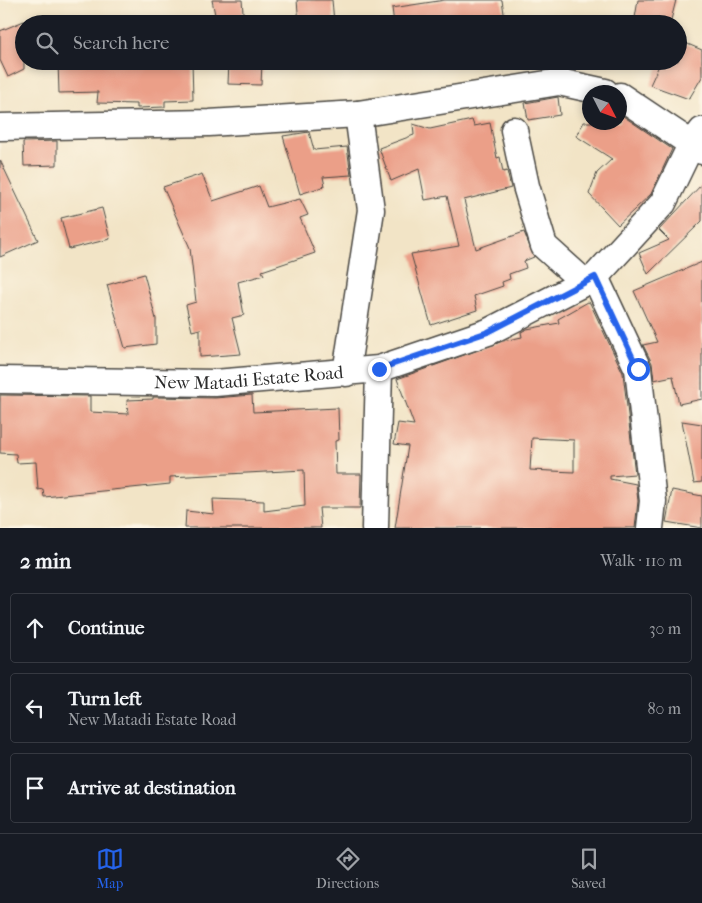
<!DOCTYPE html>
<meta charset="utf-8">
<style>
:root{--surface:#171b24;--page:#242831;--text:#f1f3f6;--muted:#9ea1a6;--line:#363941;--accent:#2563eb}
body{margin:0;font-family:"IM FELL French Canon",serif;background:var(--page);color:var(--text)}
.compass{position:absolute;left:582px;top:85px;width:45px;height:45px;border-radius:50%;background:var(--surface);box-shadow:0 2px 8px #0003;rotate:132deg}
.stop{position:absolute;width:15px;height:15px;margin:-11px;border:4px solid #2563eb;border-radius:50%;background:#fff}
.stop.end{background:#2563eb;border-color:#fff;box-shadow:0 1px 5px #0008}
.list{margin:0;padding:0;list-style:none}
h2{display:flex;justify-content:space-between;align-items:center;height:65px;margin:0;padding:0 20px;font-size:21px}
h2 small{font-size:16px;font-weight:400;color:var(--muted)}
.list li{display:grid;grid-template-columns:32px 1fr auto;gap:15px;align-items:center;box-sizing:border-box;height:70px;margin:0 10px 10px;padding:0 10px;border:1px solid var(--line);border-radius:5px}
.list b{display:block;font-size:19px;white-space:nowrap}
.list p{margin:0;font-size:16px;white-space:nowrap;color:var(--muted)}
.list em{font-size:16px;font-style:normal;color:var(--muted)}
.icon{flex:none;width:28px;height:28px;fill:none;stroke:currentColor;stroke-width:2;stroke-linecap:round;stroke-linejoin:round}
.map{position:relative;flex:none;width:702px;height:528px;overflow:hidden}
.search{position:absolute;background:var(--surface);box-shadow:0 2px 8px #0003;left:15px;right:15px;top:15px;height:55px;display:flex;align-items:center;gap:12px;box-sizing:border-box;padding:0 18px;border-radius:28px;color:var(--muted);font-size:19px}
.sheet{height:305px;background:var(--surface)}
nav{display:flex;justify-content:space-around;align-items:center;box-sizing:border-box;height:70px;border-top:1px solid var(--line);background:var(--surface);font-size:14px;color:var(--muted)}
nav a{display:grid;justify-items:center;gap:2px}
nav .on{color:var(--accent)}
.map>svg:first-child{display:block}
.building{fill:#eb9f88;fill-rule:evenodd}
.lines{fill:none;stroke-linecap:round;stroke-linejoin:round}
.minor-casing{stroke:#494742;stroke-width:29}
.minor{stroke:#fff;stroke-width:26}
.route{stroke:#2563eb;stroke-width:6}
.labels{text-anchor:middle;stroke-width:4.5;stroke-linejoin:round;paint-order:stroke}
.street-label{font-size:18px;fill:#2b2b2b;stroke:#fcf5e5}
</style>
<div class="map">
<svg width="702" height="528" viewBox="0 0 702 528">
<rect width="100%" height="100%" fill="#fcf5e5"/>
<filter id="ink" filterUnits="userSpaceOnUse"><feTurbulence type="fractalNoise" baseFrequency=".02" numOctaves="2"/><feDisplacementMap in="SourceGraphic" scale="10" xChannelSelector="R" yChannelSelector="G"/><feConvolveMatrix kernelMatrix="1 2 1 2 8 2 1 2 1" color-interpolation-filters="sRGB"/></filter>
<filter id="wash" filterUnits="userSpaceOnUse"><feTurbulence type="fractalNoise" baseFrequency=".0096" numOctaves="4" result="noise"/><feDisplacementMap in="SourceGraphic" scale="20" xChannelSelector="R" yChannelSelector="G"/><feGaussianBlur stdDeviation="1.12" result="paint"/><feColorMatrix in="noise" values="0 0 0 0 0 0 0 0 0 0 0 0 0 0 0 0 0 1.4 0 .05"/><feComposite in="paint" operator="in"/></filter>
<g filter="url(#wash)">
<rect width="100%" height="100%" fill="#f2e4c6"/>
<g id="blocks">
<g class="building">
<polygon points="212,0 242,0 244,24 217,24"/>
<polygon points="297,0 332,0 334,22 299,24"/>
<polygon points="445,0 502,0 505,20 484,24 394,24 392,8"/>
<polygon points="638,0 676,0 670,24 634,24"/>
<polygon points="24,21 24,69 8,77 0,60 0,31"/>
<polygon points="678,40 702,50 702,77 689,99 650,85 661,61 678,61"/>
<polygon points="58,61 192,61 193,100 165,101 165,107 137,108 137,104 97,103 98,92 59,93"/>
<polygon points="229,61 262,61 261,85 228,84"/>
<polygon points="558,97 560,115 528,120 525,103"/>
<polygon points="620,114 672,149 651,194 618,225 589,194 597,173 612,159 576,136 584,122 620,122"/>
<polygon points="472,120 474,126 490,123 497,158 500,157 503,172 507,171 511,188 464,200 476,249 524,232 534,257 524,261 526,268 509,274 510,279 502,282 503,286 474,296 477,310 431,325 411,254 459,246 447,196 425,200 419,169 391,181 379,148 414,135 413,124 430,129"/>
<polygon points="309,132 314,150 347,147 351,175 323,177 325,186 300,194 283,136"/>
<polygon points="57,141 57,165 24,166 23,142"/>
<polygon points="0,160 38,240 0,257"/>
<polygon points="202,174 213,201 259,186 267,207 300,199 308,215 300,218 315,253 262,271 264,275 238,282 244,315 232,318 241,354 200,357 200,329 192,331 186,305 196,302 190,248 163,187"/>
<polygon points="702,184 702,221 648,274 639,253 669,240 659,230"/>
<polygon points="102,208 110,239 69,249 61,218"/>
<polygon points="702,262 702,399 679,404 673,376 654,380 652,363 643,345 657,342 634,291"/>
<polygon points="144,274 156,319 156,344 125,348 107,285"/>
<path d="M588,302l2,1 33,70 12,101 -25,2v3l26,5 2,17 -3,27h-240l13,-82 -14,-2 4,-21 16,2 -17,-46 106,-38 19,-4 -1,-5 6,-3 32,-6 -1,-4zM532,438l42,2v32l-44,-2z"/>
<polygon points="0,395 90,396 90,412 128,414 127,400 153,399 153,397 215,398 252,395 253,412 338,408 339,440 335,441 336,474 361,474 360,508 319,508 321,528 185,528 186,511 214,514 213,499 264,501 264,511 305,506 304,470 170,477 170,484 44,497 43,489 38,490 36,462 17,463 16,454 0,453"/>
<polygon points="682,421 702,424 702,482 694,483"/>
<polygon points="672,490 702,496 702,528 666,522"/>
</g>
</g>
</g>
<g filter="url(#ink)">
<use href="#blocks" fill-opacity="0" stroke="#494742" stroke-width="1"/>
<g class="lines">
<g class="minor-casing">
<g id="minor">
<polyline points="620,96 702,151"/>
<polyline points="0,127 209,123 358,114 559,82 605,92"/>
<polyline points="514,130 526,186 544,246 584,282"/>
<polyline points="595,277 638,369 653,501 650,528"/>
<polyline points="346,373 371,210 358,114"/>
<path id="s1" d="M0,380l215,3 164,-14 109,-37 107,-55 68,-74 28,-58 11,-14"/>
<polyline points="375,528 379,369"/>
</g>
</g>
<use href="#minor" class="minor"/>
</g>
</g>
<g class="lines" filter="url(#ink)">
<polyline class="route" points="379,369 488,332 595,277 638,369"/>
</g>
<g class="labels">
<g class="street-label">
<text dy="6" stroke="none"><textPath href="#s1" startOffset="249">New Matadi Estate Road</textPath></text>
</g>
</g>
</svg>
<svg class="compass" viewBox="-18 -18 36 36"><path d="M0-13l5 13h-10z" fill="#e53935"/><path d="M0 13l5-13h-10z" fill="#9ea1a6"/></svg>
<div class="stop" style="left:638px;top:369px"></div>
<div class="stop end" style="left:379px;top:369px"></div>
<div class="search"><svg class="icon" aria-label="search" viewBox="0 0 24 24"><circle cx="10" cy="10" r="6"/><path d="M15 15l6 6"/></svg>Search here</div>
</div>
<section class="sheet">
<h2>2 min<small>Walk · 110 m</small></h2>
<ul class="list">
<li><svg class="icon" aria-label="ahead" viewBox="0 0 24 24"><path d="M12 20V5M6 11l6-6 6 6"/></svg><div><b>Continue</b></div><em>30 m</em></li>
<li><svg class="icon" aria-label="left" viewBox="0 0 24 24"><path d="M17 20v-9H6M10 6l-5 5 5 5"/></svg><div><b>Turn left</b><p>New Matadi Estate Road</p></div><em>80 m</em></li>
<li><svg class="icon" aria-label="arrive" viewBox="0 0 24 24"><path d="M6 21V4h12l-3 4 3 4H6"/></svg><div><b>Arrive at destination</b></div></li>
</ul>
</section>
<nav>
<a class="on"><svg class="icon" aria-label="map" viewBox="0 0 24 24"><path d="M3 6l6-2 6 2 6-2v14l-6 2-6-2-6 2zM9 4v14M15 6v14"/></svg>Map</a>
<a><svg class="icon" aria-label="directions" viewBox="0 0 24 24"><path d="M12 3l9 9-9 9-9-9zM9 14v-3h6M13 9l2 2-2 2"/></svg>Directions</a>
<a><svg class="icon" aria-label="saved" viewBox="0 0 24 24"><path d="M7 4h10v16l-5-4-5 4z"/></svg>Saved</a>
</nav>
